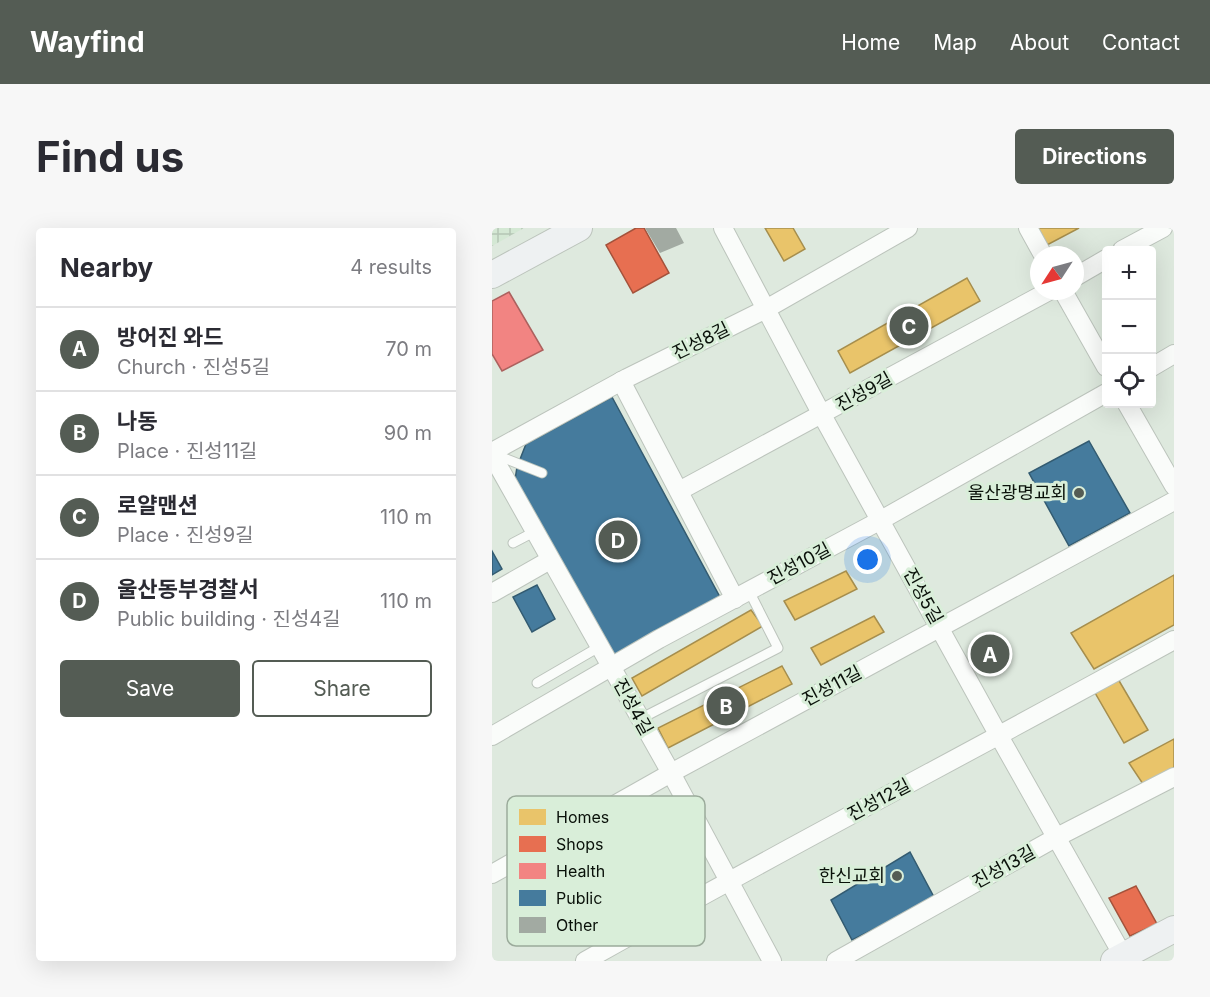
<!DOCTYPE html>
<meta charset="utf-8">
<style>
:root{--surface:#fff;--page:#f7f7f7;--text:#2b2b33;--muted:#7c7c81;--line:#e1e1e2;--accent:#545c54}
body{margin:0;font-family:Inter,"Noto Sans KR",sans-serif;background:var(--page);color:var(--text)}
.controls{position:absolute;right:18px;top:18px;display:grid;overflow:hidden;border-radius:6px;box-shadow:0 6px 24px #0002}
.controls button{width:54px;height:54px;display:grid;place-items:center;padding:0;border:0;border-bottom:2px solid var(--line);background:var(--surface);color:var(--text);font:30px sans-serif}
.compass{position:absolute;left:538px;top:18px;width:54px;height:54px;border-radius:50%;background:var(--surface);box-shadow:0 6px 24px #0002;rotate:234deg}
.you{position:absolute;left:376px;top:332px;width:21px;height:21px;margin:-15px;border:4px solid #fff;border-radius:50%;background:#1a73e8;box-shadow:0 0 0 9px #1a73e833}
.badge{display:grid;place-items:center;width:39px;height:39px;border-radius:50%;background:var(--accent);color:#fff;font-size:20px;font-weight:700}
.pin{position:absolute;translate:-50% -50%;border:3px solid #fff;box-shadow:0 2px 6px #0006}
.list{margin:0;padding:0;list-style:none}
h2{display:flex;justify-content:space-between;align-items:center;height:78px;margin:0;padding:0 24px;font-size:26px}
h2 small{font-size:20px;font-weight:400;color:var(--muted)}
.list li{display:grid;grid-template-columns:39px 1fr auto;gap:18px;align-items:center;box-sizing:border-box;height:84px;padding:0 24px;border-top:2px solid var(--line)}
.list b{display:block;font-size:22px;white-space:nowrap}
.list p{margin:0;font-size:20px;white-space:nowrap;color:var(--muted)}
.list em{font-size:20px;font-style:normal;color:var(--muted)}
.actions{display:flex;gap:12px;padding:18px 24px}
.actions a{flex:1;padding:14px 0;border:2px solid var(--accent);border-radius:6px;text-align:center;font-size:21px;color:var(--accent)}
.actions .main{background:var(--accent);color:#fff}
.icon{flex:none;width:33px;height:33px;fill:none;stroke:currentColor;stroke-width:2;stroke-linecap:round;stroke-linejoin:round}
.map{position:relative;flex:none;width:682px;height:733px;overflow:hidden;border-radius:6px}
header{display:flex;align-items:center;gap:36px;box-sizing:border-box;height:84px;padding:0 30px;background:var(--accent);color:#fff}
header strong{font-size:28px}
nav{display:flex;gap:33px;margin-inline-start:auto;font-size:21px}
.intro{display:flex;align-items:center;justify-content:space-between;box-sizing:border-box;height:144px;padding:0 36px}
h1{margin:0;font-size:42px}
.button{padding:15px 27px;border-radius:6px;background:var(--accent);color:#fff;font-size:21px;font-weight:700}
main{display:flex;gap:36px;padding:0 36px}
aside{flex:1;background:var(--surface);border-radius:6px;box-shadow:0 6px 24px #0002}
.map>svg:first-child{display:block}
.industrial{fill:url(#industrial-grid)}
.homes{fill:#e9c46a;stroke:#a68e4d;stroke-width:1.5}
.shops{fill:#e76f51;stroke:#a4523b;stroke-width:1.5}
.health{fill:#f28482;stroke:#ac615e;stroke-width:1.5}
.public{fill:#457b9d;stroke:#335b71;stroke-width:1.5}
.building{fill:#a2aaa2}
.lines{fill:none;stroke-linecap:round;stroke-linejoin:round}
.lane-casing{stroke:#bcc4bc;stroke-width:11}
.street-casing{stroke:#bcc4bc;stroke-width:20}
.secondary-casing{stroke:#bcc4bc;stroke-width:28}
.lane{stroke:#fafcfa;stroke-width:9}
.street{stroke:#fafcfa;stroke-width:18}
.secondary{stroke:#eef1f2;stroke-width:26}
.poi-dot{fill:#545c54;stroke:#d9eed9;stroke-width:2}
.labels{text-anchor:middle;stroke-width:6;stroke-linejoin:round;paint-order:stroke}
.street-label{font-size:18px;fill:#091009;stroke:#d9eed9}
.poi-label{font-size:18px;fill:#091009;stroke:#d9eed9;text-anchor:end}
.key{fill:#d9eed9;stroke:#9bab9b;stroke-width:1.5}
.key-label{font-size:16px;fill:#091009}
</style>
<header>
<strong>Wayfind</strong>
<nav><a>Home</a><a>Map</a><a>About</a><a>Contact</a></nav>
</header>
<div class="intro"><h1>Find us</h1><a class="button">Directions</a></div>
<main>
<aside>
<h2>Nearby<small>4 results</small></h2>
<ul class="list">
<li><span class="badge">A</span><div><b>방어진 와드</b><p>Church · 진성5길</p></div><em>70 m</em></li>
<li><span class="badge">B</span><div><b>나동</b><p>Place · 진성11길</p></div><em>90 m</em></li>
<li><span class="badge">C</span><div><b>로얄맨션</b><p>Place · 진성9길</p></div><em>110 m</em></li>
<li><span class="badge">D</span><div><b>울산동부경찰서</b><p>Public building · 진성4길</p></div><em>110 m</em></li>
</ul>
<div class="actions"><a class="main">Save</a><a>Share</a></div>
</aside>
<div class="map">
<svg width="682" height="733" viewBox="0 0 682 733">
<defs>
<pattern id="industrial-grid" width="8" height="8" patternUnits="userSpaceOnUse" patternTransform="scale(1.5)"><rect width="8" height="8" fill="#d4e8d4"/><path d="M0 4h8M4 0v8" fill="none" stroke="#b5c6b5"/></pattern>
</defs>
<rect width="100%" height="100%" fill="#dee9de"/>
<polygon class="industrial" points="0,0 32,0 0,18"/>
<g class="homes">
<polygon points="273,0 301,0 313,21 292,33"/>
<polygon points="546,0 587,0 555,17"/>
<polygon points="475,50 488,73 358,145 346,123"/>
<polygon points="354,343 365,361 303,392 292,373"/>
<polygon points="682,347 682,397 602,441 579,405"/>
<polygon points="259,382 271,398 150,468 140,450"/>
<polygon points="382,388 392,404 329,437 319,420"/>
<polygon points="290,438 300,456 176,520 166,500"/>
<polygon points="626,451 656,502 632,515 602,463"/>
<polygon points="682,511 682,540 651,556 637,535"/>
</g>
<g class="shops">
<polygon points="144,0 152,0 177,45 141,65 114,17"/>
<polygon points="644,658 665,696 638,708 617,670"/>
</g>
<polygon class="health" points="17,64 51,122 10,143 0,126 0,73"/>
<g class="public">
<polygon points="120,169 229,371 120,429 23,252 25,239 34,216"/>
<polygon points="597,213 638,285 577,318 537,245"/>
<polygon points="0,323 10,341 0,347"/>
<polygon points="45,357 63,391 40,404 21,369"/>
<polygon points="418,624 443,671 360,712 339,672"/>
</g>
<polygon class="building" points="153,0 184,0 192,15 168,25"/>
<g class="lines">
<g class="lane-casing">
<g id="lane">
<polyline points="2,226 50,245"/>
<polyline points="21,315 42,304"/>
<polyline points="45,455 107,419"/>
<polyline points="148,491 286,420 257,363"/>
</g>
</g>
<g class="street-casing">
<g id="street">
<polyline points="231,0 330,187 507,508 634,733"/>
<polyline points="536,0 551,27"/>
<polyline points="630,22 671,0"/>
<polyline points="583,49 614,31"/>
<polyline points="571,63 614,139"/>
<polyline points="660,139 682,126"/>
<polyline points="129,153 243,371"/>
<polyline points="635,176 682,258"/>
<polyline points="0,224 135,150 274,81 416,0"/>
<polyline points="0,227 179,545 280,733"/>
<polyline points="187,263 557,63"/>
<polyline points="0,365 58,332"/>
<polyline points="0,508 167,411 389,292 614,165"/>
<polyline points="0,646 179,545 682,273"/>
<path d="M93,733c195,-110 393,-213 589,-321"/>
<polyline points="344,733 565,609 682,549"/>
</g>
</g>
<g class="secondary-casing">
<g id="secondary">
<polyline points="0,47 87,0"/>
<polyline points="622,733 682,701"/>
</g>
</g>
<use href="#lane" class="lane"/>
<use href="#street" class="street"/>
<use href="#secondary" class="secondary"/>
</g>
<g class="poi-dot">
<circle cx="587" cy="265" r="6"/>
<circle cx="405" cy="648" r="6"/>
</g>
<g class="labels">
<g class="street-label">
<text transform="translate(209 113) rotate(-26)" y="6">진성8길</text>
<text transform="translate(372 164) rotate(-29)" y="6">진성9길</text>
<text transform="translate(307 336) rotate(-28)" y="6">진성10길</text>
<text transform="translate(431 368) rotate(61)" y="6">진성5길</text>
<text transform="translate(340 458) rotate(-28)" y="6">진성11길</text>
<text transform="translate(141 479) rotate(61)" y="6">진성4길</text>
<text transform="translate(387 572) rotate(-28)" y="6">진성12길</text>
<text transform="translate(512 639) rotate(-29)" y="6">진성13길</text>
</g>
<g class="poi-label">
<text x="575" y="271">울산광명교회</text>
<text x="393" y="654">한신교회</text>
</g>
</g>
<rect x="15" y="568" width="198" height="150" rx="9" class="key"/>
<rect x="27" y="581" width="27" height="16" fill="#e9c46a"/>
<rect x="27" y="608" width="27" height="16" fill="#e76f51"/>
<rect x="27" y="635" width="27" height="16" fill="#f28482"/>
<rect x="27" y="662" width="27" height="16" fill="#457b9d"/>
<rect x="27" y="689" width="27" height="16" fill="#a2aaa2"/>
<g class="key-label">
<text x="64" y="595">Homes</text>
<text x="64" y="622">Shops</text>
<text x="64" y="649">Health</text>
<text x="64" y="676">Public</text>
<text x="64" y="703">Other</text>
</g>
</svg>
<div class="controls">
<button>+</button>
<button>−</button>
<button><svg class="icon" aria-label="locate" viewBox="0 0 24 24"><circle cx="12" cy="12" r="6"/><path d="M12 2v4M12 18v4M2 12h4M18 12h4"/></svg></button>
</div>
<svg class="compass" viewBox="-18 -18 36 36"><path d="M0-13l5 13h-10z" fill="#e53935"/><path d="M0 13l5-13h-10z" fill="#7c7c81"/></svg>
<div class="you"></div>
<div class="pin badge" style="left:498px;top:426px">A</div>
<div class="pin badge" style="left:234px;top:478px">B</div>
<div class="pin badge" style="left:417px;top:98px">C</div>
<div class="pin badge" style="left:126px;top:312px">D</div>
</div>
</main>
